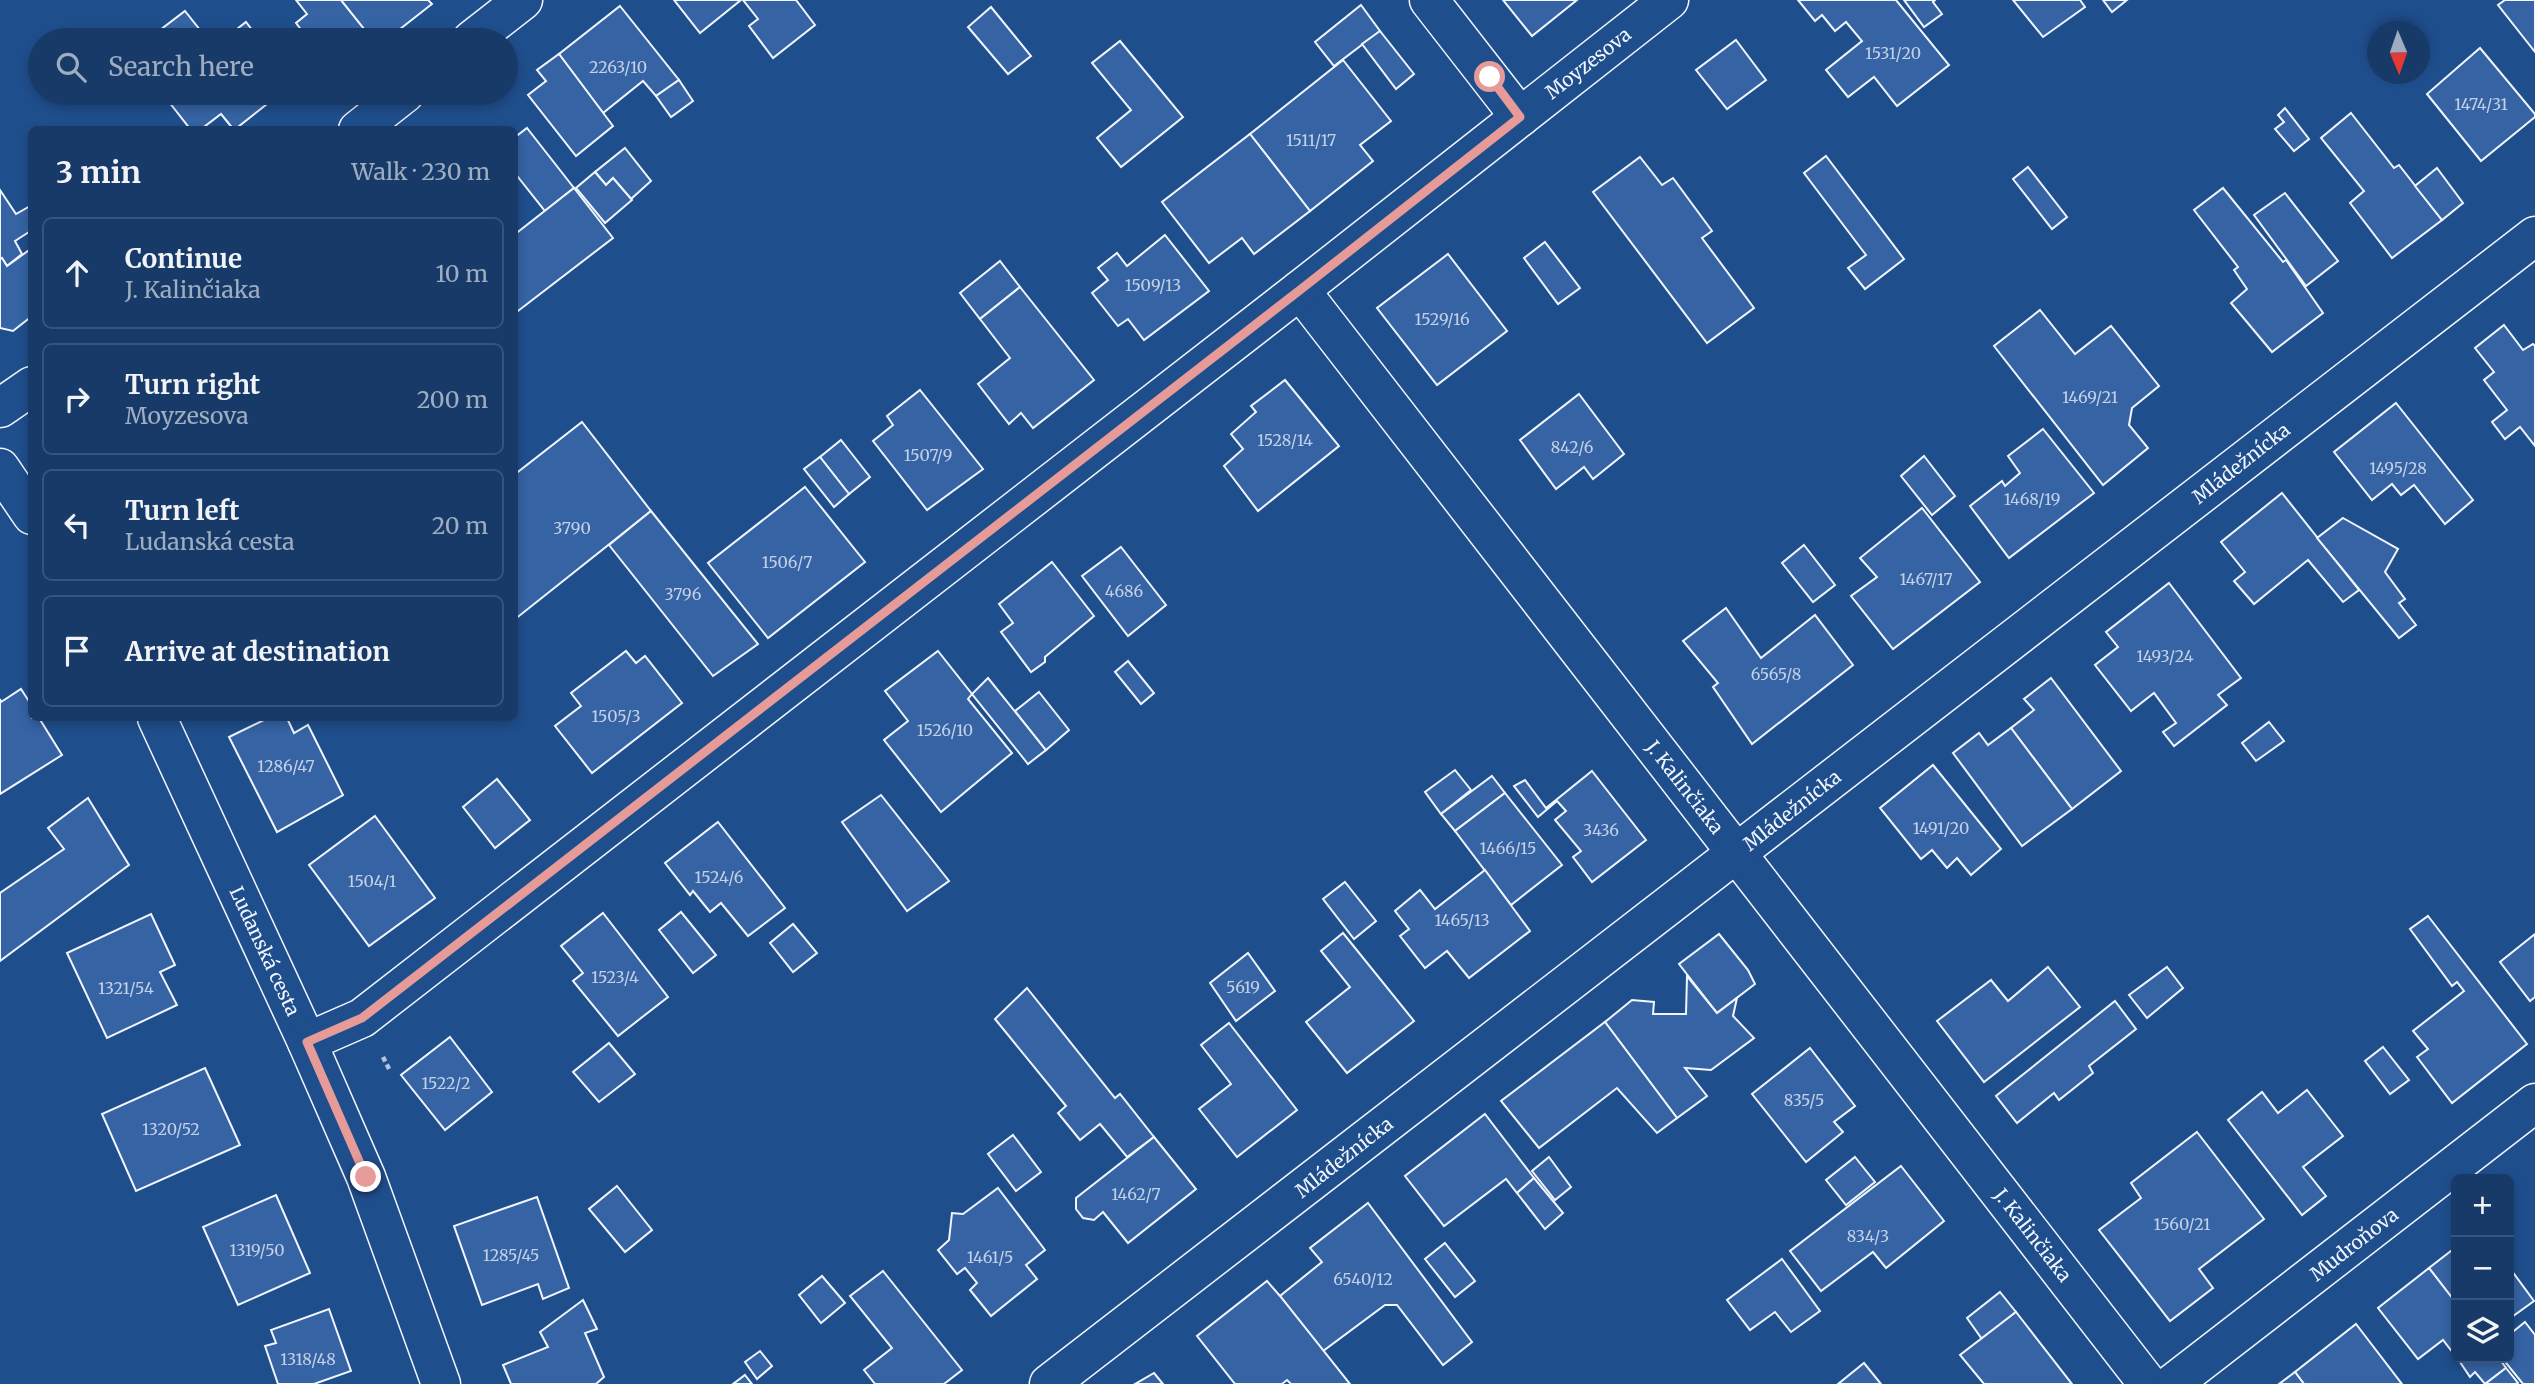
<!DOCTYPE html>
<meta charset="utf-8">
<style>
:root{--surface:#173a69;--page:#244571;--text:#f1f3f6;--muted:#9eadc0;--line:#36547d}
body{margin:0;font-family:Merriweather,serif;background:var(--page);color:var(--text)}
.controls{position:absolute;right:21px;bottom:21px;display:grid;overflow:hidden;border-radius:10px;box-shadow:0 4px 10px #0003}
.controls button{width:63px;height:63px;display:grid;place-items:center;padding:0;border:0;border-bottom:2px solid var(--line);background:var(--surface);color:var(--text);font:35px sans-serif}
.compass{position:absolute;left:2367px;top:21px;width:63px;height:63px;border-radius:50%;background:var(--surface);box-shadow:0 4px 10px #0003;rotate:178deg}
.stop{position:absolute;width:21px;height:21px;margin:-16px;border:5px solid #e69b98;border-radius:50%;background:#fff}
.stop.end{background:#e69b98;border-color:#fff;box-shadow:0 2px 7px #0008}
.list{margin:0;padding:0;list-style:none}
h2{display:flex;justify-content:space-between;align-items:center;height:91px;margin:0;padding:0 28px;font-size:30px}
h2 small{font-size:23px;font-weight:400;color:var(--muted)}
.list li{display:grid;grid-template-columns:46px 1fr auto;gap:21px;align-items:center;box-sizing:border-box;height:112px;margin:0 14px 14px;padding:0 14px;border:2px solid var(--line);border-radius:10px}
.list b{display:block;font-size:26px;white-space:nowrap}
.list p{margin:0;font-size:23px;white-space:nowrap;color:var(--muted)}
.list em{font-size:23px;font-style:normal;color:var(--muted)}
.icon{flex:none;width:38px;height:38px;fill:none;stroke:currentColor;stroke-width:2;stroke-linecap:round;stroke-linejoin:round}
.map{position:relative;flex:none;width:2535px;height:1384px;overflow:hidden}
.search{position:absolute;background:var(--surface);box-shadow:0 4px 10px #0003;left:28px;top:28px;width:490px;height:77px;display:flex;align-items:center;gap:18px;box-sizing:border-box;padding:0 24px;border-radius:38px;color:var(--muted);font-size:26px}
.panel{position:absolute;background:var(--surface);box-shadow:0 4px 10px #0003;left:28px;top:126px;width:490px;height:595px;border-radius:10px}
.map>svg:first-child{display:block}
.building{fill:#3563a3;stroke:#f2f6ff;stroke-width:2}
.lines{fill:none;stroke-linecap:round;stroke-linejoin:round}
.minor-casing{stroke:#f2f6ff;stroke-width:41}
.path{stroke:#b3c4dc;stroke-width:4.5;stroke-dasharray:5 3.5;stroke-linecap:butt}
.minor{stroke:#1f4e8c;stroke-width:38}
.route{stroke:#e69b98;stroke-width:9}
.labels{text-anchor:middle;stroke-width:5;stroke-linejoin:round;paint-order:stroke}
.number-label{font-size:16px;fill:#c3d1e8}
.street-label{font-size:19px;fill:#f2f6ff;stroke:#1f4e8c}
</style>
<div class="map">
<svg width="2535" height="1384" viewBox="0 0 2535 1384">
<rect width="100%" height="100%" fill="#1f4e8c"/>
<g class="building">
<polygon points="296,0 341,0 373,40 327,40 325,37 322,40 309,40 296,23 307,14"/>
<polygon points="341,0 428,0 432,4 386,40 373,40"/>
<polygon points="674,0 741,0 700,33"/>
<polygon points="743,0 796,0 815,25 773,58 749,26 758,19"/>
<polygon points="1503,0 1577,0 1532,36"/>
<polygon points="1798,0 1896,0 1949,65 1897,106 1874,77 1848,97 1826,70 1862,41 1846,22 1835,31 1822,15 1815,21"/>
<polygon points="1904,0 1935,0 1933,2 1942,14 1924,27"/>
<polygon points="2013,0 2080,0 2085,7 2043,37"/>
<polygon points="2103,0 2127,0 2112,12"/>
<polygon points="2505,0 2535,0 2535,52 2498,5"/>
<polygon points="1361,5 1380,31 1334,66 1315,42"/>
<polygon points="620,6 679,80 656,96 643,81 603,113 559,54"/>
<polygon points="991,7 1031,56 1008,74 968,27"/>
<polygon points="185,11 208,40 147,40"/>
<polygon points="246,22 260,40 223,40"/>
<polygon points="1380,31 1414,74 1396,89 1362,44"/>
<polygon points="1736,40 1766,80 1727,109 1696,70"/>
<polygon points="1120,41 1183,117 1121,167 1097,138 1131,110 1092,63"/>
<polygon points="2480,48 2535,114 2535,117 2481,161 2427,94"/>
<polygon points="559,54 613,126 576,156 528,95 546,81 537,70"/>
<polygon points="1343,60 1391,121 1360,145 1373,161 1310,211 1250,134"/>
<polygon points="679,80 693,101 671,117 656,96"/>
<polygon points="162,93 281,93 234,130 221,114 200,130 191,130"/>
<polygon points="2285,108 2309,139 2294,151 2275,129 2284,122 2278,115"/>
<polygon points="2351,113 2394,168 2399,165 2442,220 2392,258 2350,203 2364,191 2321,138"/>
<polygon points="527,128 574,188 545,211 514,172 514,138"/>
<polygon points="1250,134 1310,211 1254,254 1242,238 1209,263 1162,202"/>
<polygon points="625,148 651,181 631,199 613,178 606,185 595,172"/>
<polygon points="1826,156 1904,259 1865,289 1848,268 1866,255 1804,173"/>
<polygon points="1640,157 1662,185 1673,178 1712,231 1702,238 1754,308 1707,343 1593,192"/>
<polygon points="2028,167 2067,217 2052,229 2013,179"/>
<polygon points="2437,168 2463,203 2442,220 2415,186"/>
<polygon points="595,172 606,185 613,178 632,200 605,223 576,188"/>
<polygon points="574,188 613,238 514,314 514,235"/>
<polygon points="2223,188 2283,262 2286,260 2323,313 2272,352 2231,303 2247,289 2234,270 2238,267 2194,210"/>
<polygon points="0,190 16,214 32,205 32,230 15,241 22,254 7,266 2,258 0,259"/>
<polygon points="2285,193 2338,261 2306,286 2254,215"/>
<polygon points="1165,235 1209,291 1144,340 1128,319 1118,326 1092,293 1108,280 1098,268 1117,253 1127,266"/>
<polygon points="1545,242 1580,288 1558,304 1524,258"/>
<polygon points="32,248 32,316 13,331 0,328 0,259 2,258 7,266"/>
<polygon points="1448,254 1507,331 1437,385 1377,308"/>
<polygon points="1000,261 1020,287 980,319 960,293"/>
<polygon points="1020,287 1094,380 1033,428 1021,413 1009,424 978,384 1010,358 980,319"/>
<polygon points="2040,310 2075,354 2111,326 2159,386 2132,408 2129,425 2148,448 2103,485 1994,346"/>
<polygon points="2504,325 2523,350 2533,344 2535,346 2535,446 2520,427 2505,439 2492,422 2507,410 2484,380 2494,372 2475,348"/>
<polygon points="1285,380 1339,446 1258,511 1224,466 1243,449 1231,434 1256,412 1251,406"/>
<polygon points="920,390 983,469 927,510 873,441 893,425 887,416"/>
<polygon points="1579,394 1624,454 1593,479 1584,467 1556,489 1520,440"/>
<polygon points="2396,403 2473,500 2445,524 2414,485 2401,495 2392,484 2372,500 2334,452"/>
<polygon points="582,422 651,511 514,620 514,475"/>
<polygon points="2043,429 2094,493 2009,558 1970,506 2002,481 2005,486 2020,473 2008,456"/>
<polygon points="841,440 870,477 849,494 820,457"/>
<polygon points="1924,456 1955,496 1932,515 1901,476"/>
<polygon points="820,457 849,494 834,507 804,469"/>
<polygon points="805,487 865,562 768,638 708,563"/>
<polygon points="2282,493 2359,590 2343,602 2308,560 2254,604 2234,581 2245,572 2221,542"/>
<polygon points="1922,508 1980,582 1893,649 1851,596 1877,577 1860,558"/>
<polygon points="651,511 758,644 713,676 609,545"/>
<polygon points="2343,518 2398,549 2385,572 2405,599 2399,603 2416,625 2399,638 2317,538"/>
<polygon points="1804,545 1835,585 1813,602 1782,563"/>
<polygon points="1121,547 1166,605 1128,636 1082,576"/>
<polygon points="1052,562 1094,616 1045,657 1045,662 1031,672 1001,632 1013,623 999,604"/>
<polygon points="2169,583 2241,678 2218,695 2227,705 2174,746 2163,732 2176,723 2154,693 2131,711 2095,665 2118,647 2106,632"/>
<polygon points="1726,608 1761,658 1815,615 1853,665 1752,744 1713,687 1718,683 1683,641"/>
<polygon points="626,651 636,663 645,656 682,703 592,773 555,726 581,706 571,693"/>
<polygon points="938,651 972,694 968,699 1012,753 941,812 884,740 908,721 885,691"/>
<polygon points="1128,661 1154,693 1141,704 1115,672"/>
<polygon points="988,678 1046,750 1028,764 972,694"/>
<polygon points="2051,678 2121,771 2072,809 2011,728 2034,710 2024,699"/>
<polygon points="21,689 32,706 32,718 39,718 62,755 0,794 0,699 1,702"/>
<polygon points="1039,692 1069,730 1046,750 1015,711"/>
<polygon points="268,718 287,718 294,733 308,725 343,795 277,832 229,737"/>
<polygon points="2269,722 2284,741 2256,761 2242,743"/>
<polygon points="2011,728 2072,809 2022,846 1953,753 1979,733 1988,745"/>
<polygon points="1933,765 2001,849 1971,875 1957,858 1947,868 1932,850 1921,859 1880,808"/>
<polygon points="1455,770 1471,790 1441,814 1425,792"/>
<polygon points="1592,771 1646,840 1592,882 1573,857 1581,851 1555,820 1566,811 1557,801 1538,817 1514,786 1525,780 1546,808"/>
<polygon points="1492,776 1505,793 1455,831 1441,814"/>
<polygon points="497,779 530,820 495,848 463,807"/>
<polygon points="1505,793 1562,865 1511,905 1455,831"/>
<polygon points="881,795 949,881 907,911 842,822"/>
<polygon points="88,798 129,865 0,961 0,893 64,849 48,828"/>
<polygon points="375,816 435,898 369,946 309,865"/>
<polygon points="718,822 785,908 748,936 721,903 710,912 693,891 690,895 665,863"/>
<polygon points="1485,870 1530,931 1469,978 1447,951 1425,968 1400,936 1409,929 1395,911 1420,890 1435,909"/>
<polygon points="1345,882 1376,921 1354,939 1323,899"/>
<polygon points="681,912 716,955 693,973 659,930"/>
<polygon points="603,913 668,997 618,1036 573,981 583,973 561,946"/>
<polygon points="151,914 175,965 160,972 177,1005 107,1038 67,953"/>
<polygon points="2428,916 2527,1044 2452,1103 2417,1057 2428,1049 2413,1031 2464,991 2457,982 2452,986 2410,929"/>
<polygon points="793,924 817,953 793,972 770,943"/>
<polygon points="1343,933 1414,1021 1347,1073 1306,1022 1350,987 1321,951"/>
<polygon points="1719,934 1748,970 1755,984 1717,1013 1679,964"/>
<polygon points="2535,934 2535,997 2530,1001 2500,962"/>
<polygon points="1248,953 1275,991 1236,1021 1210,983"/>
<polygon points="2048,967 2080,1007 1984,1082 1937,1021 1991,980 2008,1001"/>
<polygon points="2167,967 2183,988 2147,1018 2129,995"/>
<polygon points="1687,976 1717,1013 1737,998 1733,1016 1754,1038 1711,1070 1685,1068 1707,1096 1677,1118 1605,1022 1632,1000 1654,1002 1653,1014 1686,1014"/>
<polygon points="1027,988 1115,1098 1120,1094 1154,1137 1127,1157 1100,1124 1080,1140 1058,1113 1066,1106 995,1019"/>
<polygon points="2115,1001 2136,1029 2089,1066 2093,1073 2059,1100 2054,1093 2017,1123 1996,1096"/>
<polygon points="1605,1022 1677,1118 1657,1133 1617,1088 1539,1148 1501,1101"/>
<polygon points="1229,1023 1297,1110 1237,1157 1199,1109 1231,1084 1201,1045"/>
<polygon points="450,1037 492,1092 445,1130 401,1075"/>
<polygon points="609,1043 635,1074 599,1102 573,1072"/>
<polygon points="2383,1047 2409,1080 2390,1094 2365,1061"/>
<polygon points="1810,1048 1855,1106 1834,1122 1843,1132 1806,1162 1752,1094"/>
<polygon points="205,1068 240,1145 136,1191 102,1114"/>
<polygon points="2307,1090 2343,1136 2303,1167 2326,1196 2302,1215 2228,1120 2262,1092 2278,1113"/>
<polygon points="1485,1114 1534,1178 1517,1193 1506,1179 1444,1226 1405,1176"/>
<polygon points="2197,1132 2264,1219 2199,1269 2213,1288 2170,1321 2099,1230 2141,1198 2131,1183"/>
<polygon points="1013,1135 1041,1172 1016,1191 988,1154"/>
<polygon points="1154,1137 1196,1189 1128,1243 1103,1212 1094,1220 1083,1218 1076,1209 1076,1198"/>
<polygon points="1549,1157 1571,1187 1555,1200 1532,1171"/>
<polygon points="1855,1157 1875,1182 1846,1205 1826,1180"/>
<polygon points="1901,1166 1944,1221 1886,1268 1873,1252 1821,1291 1790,1251"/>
<polygon points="1534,1178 1563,1213 1545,1229 1517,1193"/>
<polygon points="617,1186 652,1230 625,1252 589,1209"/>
<polygon points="998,1188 1045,1250 1026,1265 1037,1279 991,1316 970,1290 977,1283 965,1268 957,1274 938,1250 949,1240 952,1213 963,1214"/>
<polygon points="276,1195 310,1273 238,1305 203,1227"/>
<polygon points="537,1197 569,1288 543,1299 538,1284 482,1305 454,1226"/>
<polygon points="1368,1203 1472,1342 1443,1365 1397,1305 1385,1305 1323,1351 1280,1296 1322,1262 1310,1248"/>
<polygon points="1445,1243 1475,1281 1455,1297 1425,1259"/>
<polygon points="2456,1247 2456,1303 2429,1268"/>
<polygon points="1782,1259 1820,1311 1791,1332 1775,1312 1750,1330 1727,1300"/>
<polygon points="2509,1267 2534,1301 2509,1319"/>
<polygon points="2429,1268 2456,1303 2456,1358 2466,1358 2460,1362 2443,1340 2418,1359 2378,1308"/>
<polygon points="883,1271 962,1370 944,1384 875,1384 864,1370 892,1348 850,1296"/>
<polygon points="822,1276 845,1303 821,1323 799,1295"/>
<polygon points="1267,1281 1280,1296 1350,1384 1291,1384 1287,1380 1282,1384 1235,1384 1197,1336"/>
<polygon points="2000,1292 2016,1312 1982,1339 1967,1318"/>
<polygon points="583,1300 597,1329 585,1333 604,1377 596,1384 511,1384 503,1365 548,1347 540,1332"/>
<polygon points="329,1309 351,1371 314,1384 278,1384 265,1346 276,1343 271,1330"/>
<polygon points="2016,1312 2072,1384 1984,1384 1960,1355"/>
<polygon points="2525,1322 2535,1335 2535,1384 2523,1384 2502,1358 2509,1358 2509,1335"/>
<polygon points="2356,1324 2402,1384 2304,1384 2295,1372"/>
<polygon points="760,1351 772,1366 757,1379 745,1362"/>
<polygon points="2466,1358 2499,1358 2506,1368 2485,1384 2475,1372 2470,1377 2460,1362"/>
<polygon points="1864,1363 1881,1384 1838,1384"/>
<polygon points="2506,1368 2518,1383 2516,1384 2485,1384"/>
<polygon points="2295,1372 2304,1384 2279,1384"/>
<polygon points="1154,1373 1163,1384 1135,1384"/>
<polygon points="745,1375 752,1384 733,1384"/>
</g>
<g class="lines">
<g class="minor-casing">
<g id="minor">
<polyline points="1429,0 1520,117"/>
<polyline points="472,40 523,0"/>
<polyline points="358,130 405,93"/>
<polyline points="1300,290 2148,1384"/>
<polyline points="0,408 32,386"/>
<polyline points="0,468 32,515"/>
<polyline points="157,718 307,1042 366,1177 441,1384"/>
<polyline points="307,1042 362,1018 1300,290 1669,0"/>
<polyline points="1049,1384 2535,236"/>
<polyline points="2172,1384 2535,1103"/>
</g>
</g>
<polyline class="path" points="383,1057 390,1071"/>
<use href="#minor" class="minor"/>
</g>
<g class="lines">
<polyline class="route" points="366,1177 307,1042 362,1018 1300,290 1520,117 1490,77"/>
</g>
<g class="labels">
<g class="number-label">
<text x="1893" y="59">1531/20</text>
<text x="618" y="73">2263/10</text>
<text x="2481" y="110">1474/31</text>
<text x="1311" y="146">1511/17</text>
<text x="1153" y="291">1509/13</text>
<text x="1442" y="325">1529/16</text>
<text x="2090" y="403">1469/21</text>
<text x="1285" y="446">1528/14</text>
<text x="1572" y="453">842/6</text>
<text x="928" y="461">1507/9</text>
<text x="2398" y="474">1495/28</text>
<text x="2032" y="505">1468/19</text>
<text x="572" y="534">3790</text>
<text x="787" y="568">1506/7</text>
<text x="1926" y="585">1467/17</text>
<text x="1124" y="597">4686</text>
<text x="683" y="600">3796</text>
<text x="2165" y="662">1493/24</text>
<text x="1776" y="680">6565/8</text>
<text x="616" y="722">1505/3</text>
<text x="945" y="736">1526/10</text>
<text x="286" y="772">1286/47</text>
<text x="1941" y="834">1491/20</text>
<text x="1601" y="836">3436</text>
<text x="1508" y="854">1466/15</text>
<text x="719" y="883">1524/6</text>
<text x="372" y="887">1504/1</text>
<text x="1462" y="926">1465/13</text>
<text x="615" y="983">1523/4</text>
<text x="1243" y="993">5619</text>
<text x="126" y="994">1321/54</text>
<text x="446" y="1089">1522/2</text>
<text x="1804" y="1106">835/5</text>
<text x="171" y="1135">1320/52</text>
<text x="1136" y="1200">1462/7</text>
<text x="2182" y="1230">1560/21</text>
<text x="1868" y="1242">834/3</text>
<text x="257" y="1256">1319/50</text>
<text x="511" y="1261">1285/45</text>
<text x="990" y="1263">1461/5</text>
<text x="1363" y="1285">6540/12</text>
<text x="308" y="1365">1318/48</text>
</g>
<g class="street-label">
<text transform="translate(1588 63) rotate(-38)" y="7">Moyzesova</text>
<text transform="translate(2241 463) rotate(-38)" y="7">Mládežnícka</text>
<text transform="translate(1685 787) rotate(52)" y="7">J. Kalinčiaka</text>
<text transform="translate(1792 810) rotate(-38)" y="7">Mládežnícka</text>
<text transform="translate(265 951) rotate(65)" y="7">Ludanská cesta</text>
<text transform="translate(1344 1157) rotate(-38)" y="7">Mládežnícka</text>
<text transform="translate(2033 1235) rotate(52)" y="7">J. Kalinčiaka</text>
<text transform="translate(2354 1244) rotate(-38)" y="7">Mudroňova</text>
</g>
</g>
</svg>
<div class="controls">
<button>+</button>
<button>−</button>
<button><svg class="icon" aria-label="layers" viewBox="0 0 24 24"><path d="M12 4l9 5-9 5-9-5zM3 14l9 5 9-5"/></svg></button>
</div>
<svg class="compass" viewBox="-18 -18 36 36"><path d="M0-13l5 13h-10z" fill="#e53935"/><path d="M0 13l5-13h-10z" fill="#9eadc0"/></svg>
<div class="stop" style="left:1490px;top:77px"></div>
<div class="stop end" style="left:366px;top:1177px"></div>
<div class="search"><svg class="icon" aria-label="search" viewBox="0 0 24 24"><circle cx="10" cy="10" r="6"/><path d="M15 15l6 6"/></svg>Search here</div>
<section class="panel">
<h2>3 min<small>Walk · 230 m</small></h2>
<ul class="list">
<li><svg class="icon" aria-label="ahead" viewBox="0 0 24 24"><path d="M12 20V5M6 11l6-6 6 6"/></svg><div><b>Continue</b><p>J. Kalinčiaka</p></div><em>10 m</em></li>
<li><svg class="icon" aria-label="right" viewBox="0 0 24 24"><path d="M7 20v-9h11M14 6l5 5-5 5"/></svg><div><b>Turn right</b><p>Moyzesova</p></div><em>200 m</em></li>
<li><svg class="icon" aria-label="left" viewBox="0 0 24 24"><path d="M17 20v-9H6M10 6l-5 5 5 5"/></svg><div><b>Turn left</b><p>Ludanská cesta</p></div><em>20 m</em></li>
<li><svg class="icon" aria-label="arrive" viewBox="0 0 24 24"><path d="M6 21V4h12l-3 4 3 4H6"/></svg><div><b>Arrive at destination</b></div></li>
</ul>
</section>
</div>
